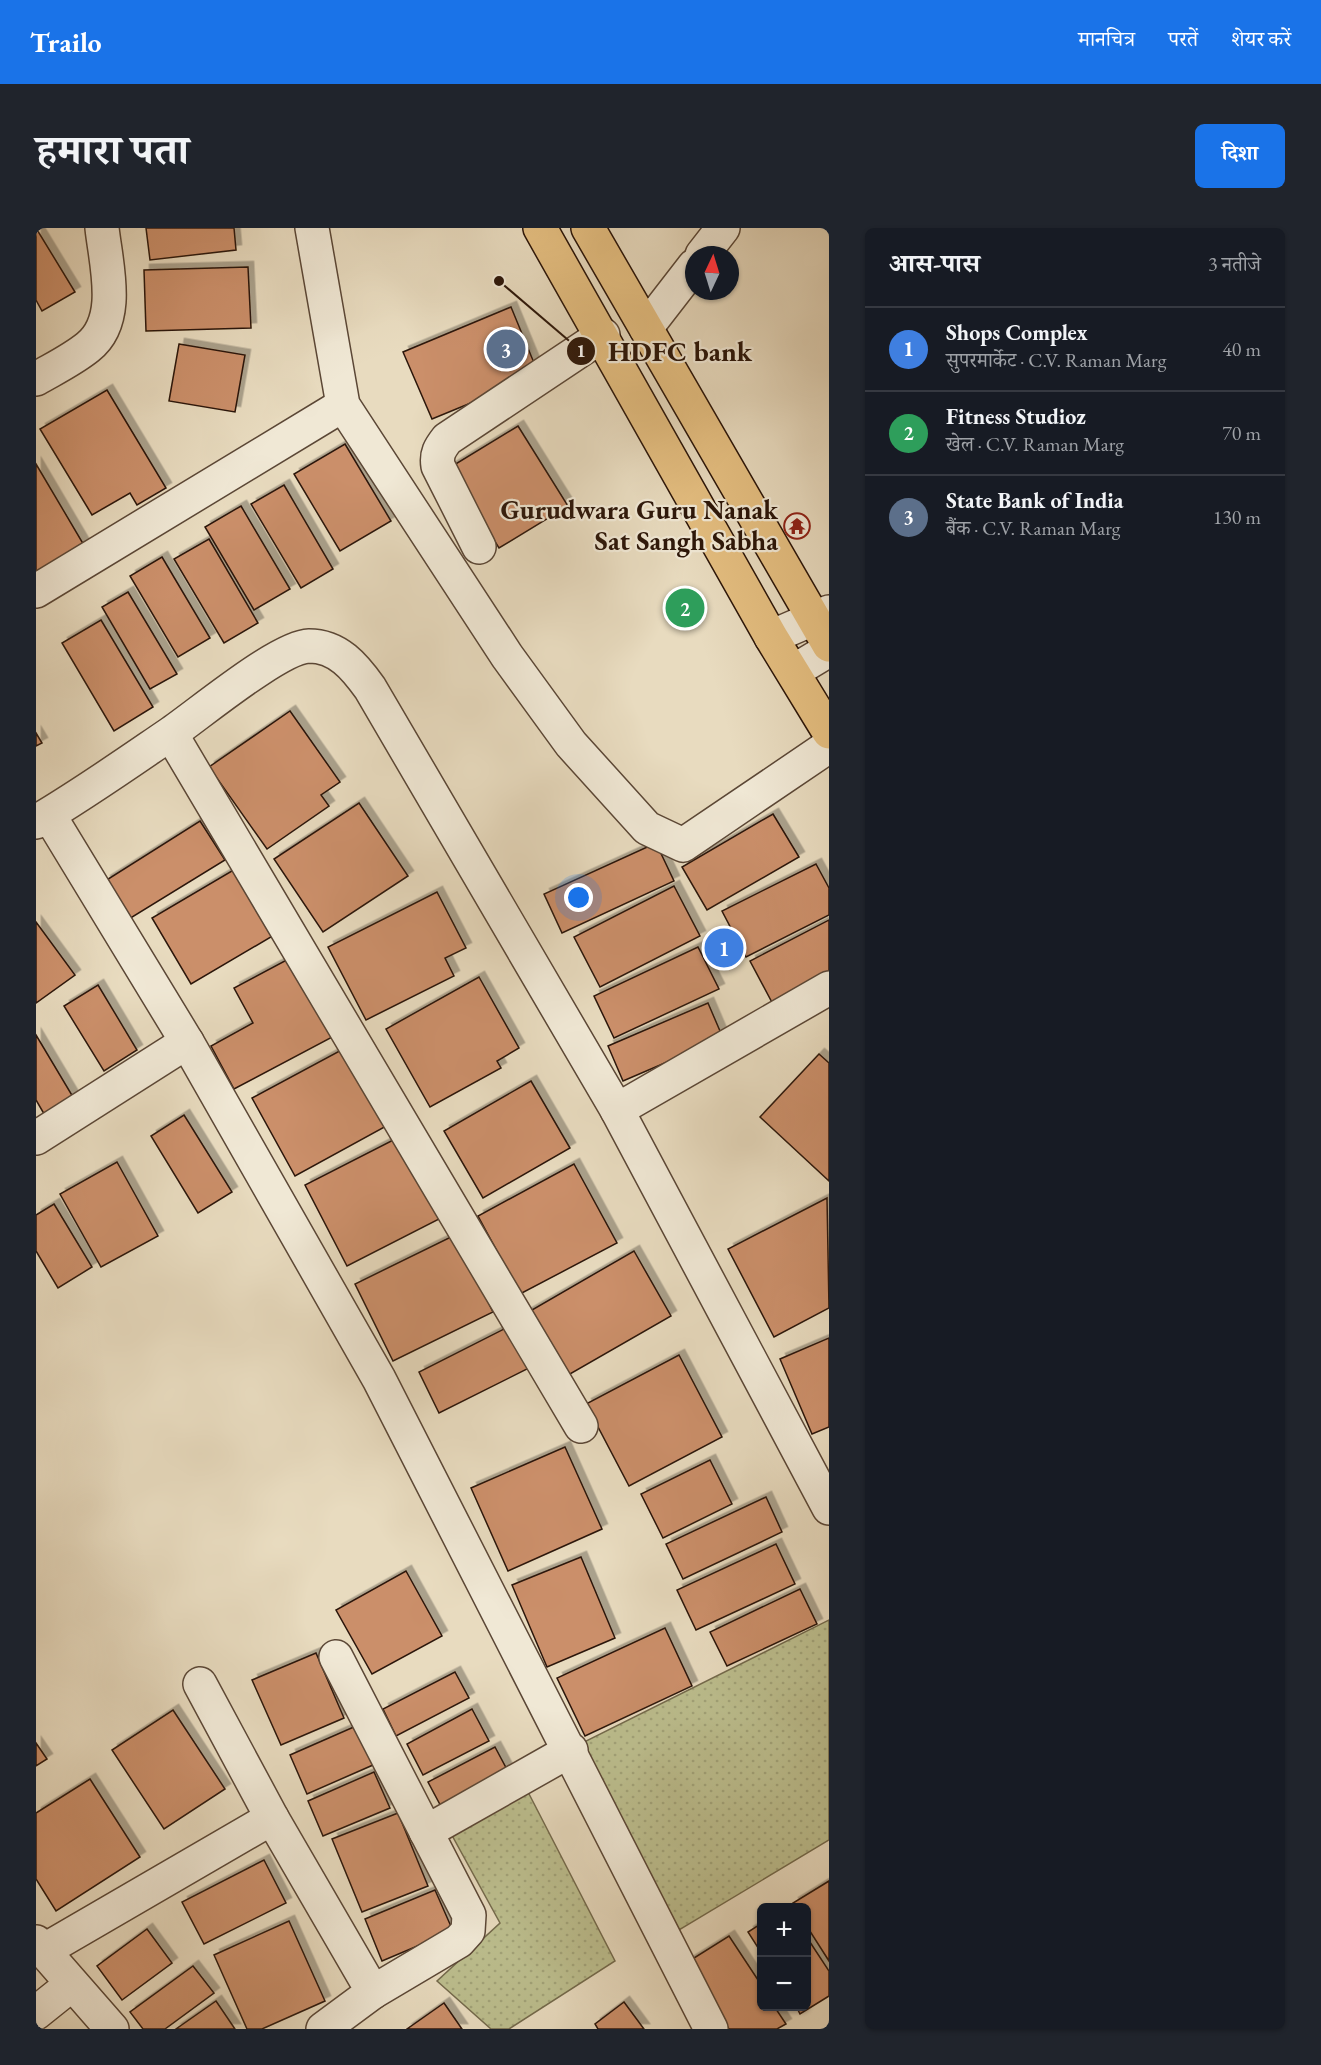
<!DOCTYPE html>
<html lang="hi">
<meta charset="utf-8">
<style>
:root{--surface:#171b24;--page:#20242c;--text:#f1f3f6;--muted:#9ea1a6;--line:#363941;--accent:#1a73e8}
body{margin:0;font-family:"EB Garamond","Noto Serif Devanagari",serif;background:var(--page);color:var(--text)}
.controls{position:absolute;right:18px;bottom:18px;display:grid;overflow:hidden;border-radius:9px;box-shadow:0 2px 4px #0004}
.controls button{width:54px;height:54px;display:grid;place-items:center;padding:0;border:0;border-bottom:2px solid var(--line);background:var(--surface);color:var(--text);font:30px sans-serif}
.compass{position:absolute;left:649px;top:18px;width:54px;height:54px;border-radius:50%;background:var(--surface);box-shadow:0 2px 4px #0004;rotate:4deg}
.you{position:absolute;left:543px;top:670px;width:21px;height:21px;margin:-15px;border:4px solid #fff;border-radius:50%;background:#1a73e8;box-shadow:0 0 0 9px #1a73e833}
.badge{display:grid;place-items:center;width:39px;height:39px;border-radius:50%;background:var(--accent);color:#fff;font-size:20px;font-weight:700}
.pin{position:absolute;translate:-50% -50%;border:3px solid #fff;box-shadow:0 2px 6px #0006}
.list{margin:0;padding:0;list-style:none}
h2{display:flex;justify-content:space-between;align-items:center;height:78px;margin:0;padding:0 24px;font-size:26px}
h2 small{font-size:20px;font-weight:400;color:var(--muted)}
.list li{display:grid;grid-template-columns:39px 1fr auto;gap:18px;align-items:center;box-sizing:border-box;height:84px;padding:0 24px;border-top:2px solid var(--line)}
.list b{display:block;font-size:22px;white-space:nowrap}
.list p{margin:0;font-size:20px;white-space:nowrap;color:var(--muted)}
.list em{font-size:20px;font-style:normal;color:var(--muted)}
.map{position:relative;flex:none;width:793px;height:1801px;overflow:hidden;border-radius:9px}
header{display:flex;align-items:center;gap:36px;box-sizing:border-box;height:84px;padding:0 30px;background:var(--accent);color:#fff}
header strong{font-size:28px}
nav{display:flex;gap:33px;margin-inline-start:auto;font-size:21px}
.intro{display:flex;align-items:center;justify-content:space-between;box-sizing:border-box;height:144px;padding:0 36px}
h1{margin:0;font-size:42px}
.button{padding:15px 27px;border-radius:9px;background:var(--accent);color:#fff;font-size:21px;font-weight:700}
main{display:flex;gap:36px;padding:0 36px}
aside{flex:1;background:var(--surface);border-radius:9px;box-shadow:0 2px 4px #0004}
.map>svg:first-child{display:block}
.park{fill:url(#park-dots);stroke:#746a4c;stroke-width:1.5}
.building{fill:#cb8f6a;stroke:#2c1609;stroke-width:1.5;filter:url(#shadow)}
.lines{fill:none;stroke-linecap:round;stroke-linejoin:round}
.minor-casing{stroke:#5b4736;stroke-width:36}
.major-casing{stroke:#2c1609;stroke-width:36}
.minor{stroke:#f0e8d5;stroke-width:33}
.major{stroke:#e4be80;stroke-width:33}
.labels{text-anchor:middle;stroke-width:4.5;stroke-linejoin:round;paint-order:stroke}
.poi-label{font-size:27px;font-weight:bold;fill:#2c1609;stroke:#f0e8d5;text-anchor:end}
.leader{fill:none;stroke:#2c1609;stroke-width:2}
.callout-dot{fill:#2c1609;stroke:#f0e8d5;stroke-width:2}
.mark-label{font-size:18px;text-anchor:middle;font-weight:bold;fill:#fff}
.callout-label{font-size:28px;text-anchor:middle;font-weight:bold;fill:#2c1609;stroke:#f0e8d5;stroke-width:4.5;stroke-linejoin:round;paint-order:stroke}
</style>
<header>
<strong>Trailo</strong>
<nav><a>मानचित्र</a><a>परतें</a><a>शेयर करें</a></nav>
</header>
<div class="intro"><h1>हमारा पता</h1><a class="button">दिशा</a></div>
<main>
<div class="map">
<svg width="793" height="1801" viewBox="0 0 793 1801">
<defs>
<pattern id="park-dots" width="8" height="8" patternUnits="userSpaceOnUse" patternTransform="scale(1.5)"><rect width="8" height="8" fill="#bcbe8e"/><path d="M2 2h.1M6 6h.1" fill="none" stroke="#a2a379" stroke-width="1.8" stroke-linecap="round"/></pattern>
<filter id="shadow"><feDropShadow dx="5.5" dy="-5.5" stdDeviation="0" flood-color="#0004"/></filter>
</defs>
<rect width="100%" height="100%" fill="#e8dbbf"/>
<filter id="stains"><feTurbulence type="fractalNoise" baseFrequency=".00333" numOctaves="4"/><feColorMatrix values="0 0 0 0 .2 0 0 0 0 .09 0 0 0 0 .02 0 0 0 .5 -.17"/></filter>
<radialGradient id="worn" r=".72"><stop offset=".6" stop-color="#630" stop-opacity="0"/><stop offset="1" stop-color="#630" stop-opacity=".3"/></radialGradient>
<g class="park">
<polygon points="793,1392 793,1612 628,1711 534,1521"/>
<polygon points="491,1562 579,1733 473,1801 455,1801 401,1753 464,1695 412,1600"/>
</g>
<g class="building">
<polygon points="0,0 39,64 6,83 0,72"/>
<polygon points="110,0 198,0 200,22 114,32"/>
<polygon points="212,39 215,100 110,103 108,42"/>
<polygon points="475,79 503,147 396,191 367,124"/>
<polygon points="143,116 209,127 199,184 133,173"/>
<polygon points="71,162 130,260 101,277 94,265 56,287 4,201"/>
<polygon points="482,198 532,278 463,320 413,240"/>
<polygon points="309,216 355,293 304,323 258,246"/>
<polygon points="0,236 52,324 0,354"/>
<polygon points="248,257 297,341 265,360 215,276"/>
<polygon points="205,278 254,361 218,382 169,299"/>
<polygon points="173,311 222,395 188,415 138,331"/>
<polygon points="126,329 174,410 142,429 94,348"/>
<polygon points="92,364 141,446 114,461 66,379"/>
<polygon points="65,392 117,479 78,503 26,415"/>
<polygon points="254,483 304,554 285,567 293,578 231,621 173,539"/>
<polygon points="0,505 6,515 0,518"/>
<polygon points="323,575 372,648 287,704 238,631"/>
<polygon points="737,586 763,629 671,682 646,639"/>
<polygon points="164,593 189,632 93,691 69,653"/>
<polygon points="620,615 638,653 526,705 508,666"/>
<polygon points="780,636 793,660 793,687 710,729 686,683"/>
<polygon points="206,637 245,703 155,756 116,690"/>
<polygon points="638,658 664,708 564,759 538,709"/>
<polygon points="401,664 430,720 409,730 418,748 330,792 292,719"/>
<polygon points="793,692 793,752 739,780 714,733"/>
<polygon points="0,694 39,747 0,775"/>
<polygon points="662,719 683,761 578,810 558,768"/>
<polygon points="260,727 302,806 198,861 175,818 217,795 198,760"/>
<polygon points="443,749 483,820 461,833 465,840 394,879 350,801"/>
<polygon points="62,757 101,822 68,843 28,778"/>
<polygon points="672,775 687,810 587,853 572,818"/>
<polygon points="0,807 40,874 11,891 0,872"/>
<polygon points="311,819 354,896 259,948 216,870"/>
<polygon points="783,826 793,835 793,953 724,889"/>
<polygon points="495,853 534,920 447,970 408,903"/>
<polygon points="148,887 196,964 162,985 115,908"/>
<polygon points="367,907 409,988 311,1038 269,957"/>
<polygon points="81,934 122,1008 65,1039 24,966"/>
<polygon points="538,936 581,1015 484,1066 442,988"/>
<polygon points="791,970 793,1080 738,1109 692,1021"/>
<polygon points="18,976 56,1039 22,1060 0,1023 0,987"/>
<polygon points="419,1007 457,1084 357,1133 319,1056"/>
<polygon points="598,1023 635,1088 527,1150 489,1086"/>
<polygon points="474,1098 495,1139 403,1185 383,1144"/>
<polygon points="793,1110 793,1199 776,1206 744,1131"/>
<polygon points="643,1127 686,1209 593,1258 550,1176"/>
<polygon points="529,1219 566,1301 472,1343 435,1260"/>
<polygon points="674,1232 696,1276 627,1310 605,1266"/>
<polygon points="730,1269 746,1304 647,1351 630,1316"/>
<polygon points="740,1316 759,1356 660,1402 641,1362"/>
<polygon points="545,1329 579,1410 511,1439 476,1357"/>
<polygon points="370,1343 406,1408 336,1446 300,1382"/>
<polygon points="764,1361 781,1396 691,1438 674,1404"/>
<polygon points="629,1400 656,1458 549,1508 521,1450"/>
<polygon points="280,1425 308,1490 245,1517 216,1452"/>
<polygon points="419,1444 433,1470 360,1508 347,1481"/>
<polygon points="436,1481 453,1513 387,1547 371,1516"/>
<polygon points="137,1482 189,1561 128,1601 76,1522"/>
<polygon points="320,1498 337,1537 271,1566 254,1527"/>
<polygon points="0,1515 11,1531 0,1538"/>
<polygon points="459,1519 475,1549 408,1584 392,1554"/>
<polygon points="338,1544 354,1580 287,1608 272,1573"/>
<polygon points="54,1551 104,1629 20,1683 0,1651 0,1585"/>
<polygon points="362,1585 392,1658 326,1684 296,1611"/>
<polygon points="228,1632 250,1675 168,1716 146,1674"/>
<polygon points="793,1653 793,1733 770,1697 770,1680 760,1680 757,1675"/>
<polygon points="399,1662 417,1703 346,1733 329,1691"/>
<polygon points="253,1693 289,1773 226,1801 211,1801 178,1727"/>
<polygon points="726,1695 726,1726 712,1704"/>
<polygon points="111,1701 136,1735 86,1772 61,1738"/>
<polygon points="693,1708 726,1758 726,1778 738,1778 750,1796 741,1801 693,1801 650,1735"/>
<polygon points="770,1708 793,1743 793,1768 764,1786 760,1778 770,1778"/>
<polygon points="157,1738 178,1765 129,1801 107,1801 94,1784"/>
<polygon points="180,1773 199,1801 140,1801"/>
<polygon points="588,1774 608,1801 562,1801 559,1796"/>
<polygon points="408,1775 426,1801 371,1801"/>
</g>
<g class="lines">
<g class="minor-casing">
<g id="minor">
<polyline points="276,0 307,177 471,428 535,516 611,600 647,617 793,518"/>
<polyline points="666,27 687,0"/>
<polyline points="610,100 658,38"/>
<path d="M0,151c17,-10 36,-19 52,-32 34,-27 18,-82 14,-119"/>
<path d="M443,319l-41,-81c-2,-12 2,-18 9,-27l156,-104"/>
<polyline points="0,363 307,177"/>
<polyline points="735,409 793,384"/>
<polyline points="758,443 793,422"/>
<polyline points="135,506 545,1198"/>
<polyline points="13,587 151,814 343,1151 675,1801"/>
<path d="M0,594c46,-27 90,-58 134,-88 28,-19 109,-87 139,-88 29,0 46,21 61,42l247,422 212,398"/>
<polyline points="581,882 793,760"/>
<polyline points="0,910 151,814"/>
<polyline points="300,1429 433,1687 432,1703 423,1713 337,1764"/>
<polyline points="164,1456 236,1590 337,1764 287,1801"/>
<polyline points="390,1604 535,1522"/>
<polyline points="0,1714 76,1801"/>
<polyline points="7,1723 236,1590"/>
<polyline points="0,1785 35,1757"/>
</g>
</g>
<g class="major-casing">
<g id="major">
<polyline points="504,0 735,409 793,504"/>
<polyline points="552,0 793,417"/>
</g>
</g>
<use href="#minor" class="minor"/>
<use href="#major" class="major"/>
</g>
<defs>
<g id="temple-ring" transform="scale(1.35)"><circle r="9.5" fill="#f0e8d5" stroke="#8f2418" stroke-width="1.5"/><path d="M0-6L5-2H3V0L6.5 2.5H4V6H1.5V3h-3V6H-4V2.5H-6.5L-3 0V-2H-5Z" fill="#8f2418"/></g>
</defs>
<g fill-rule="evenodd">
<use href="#temple-ring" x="761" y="298"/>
</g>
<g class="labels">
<g class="poi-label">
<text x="742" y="291">Gurudwara Guru Nanak<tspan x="742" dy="31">Sat Sangh Sabha</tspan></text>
</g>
</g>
<path class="leader" d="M463 53L545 123"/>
<g class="callout-dot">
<circle cx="463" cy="53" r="6"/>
<circle cx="545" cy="123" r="15"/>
</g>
<g class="mark-label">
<text x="545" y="129">1</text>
</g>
<g class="callout-label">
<text x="644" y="133">HDFC bank</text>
</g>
<rect width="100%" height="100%" filter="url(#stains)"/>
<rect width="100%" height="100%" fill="url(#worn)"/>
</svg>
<div class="controls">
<button>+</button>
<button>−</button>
</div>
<svg class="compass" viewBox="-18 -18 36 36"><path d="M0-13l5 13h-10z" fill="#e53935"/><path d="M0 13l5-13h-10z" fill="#9ea1a6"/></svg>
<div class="you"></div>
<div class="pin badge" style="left:688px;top:720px;background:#3f7fe0">1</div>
<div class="pin badge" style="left:649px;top:380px;background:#2e9e5b">2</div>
<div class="pin badge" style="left:470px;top:121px;background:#5c6f8a">3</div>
</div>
<aside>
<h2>आस-पास<small>3 नतीजे</small></h2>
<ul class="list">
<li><span class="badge" style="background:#3f7fe0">1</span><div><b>Shops Complex</b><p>सुपरमार्केट · C.V. Raman Marg</p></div><em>40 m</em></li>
<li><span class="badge" style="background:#2e9e5b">2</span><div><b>Fitness Studioz</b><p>खेल · C.V. Raman Marg</p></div><em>70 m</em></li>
<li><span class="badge" style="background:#5c6f8a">3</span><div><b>State Bank of India</b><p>बैंक · C.V. Raman Marg</p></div><em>130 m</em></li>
</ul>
</aside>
</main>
